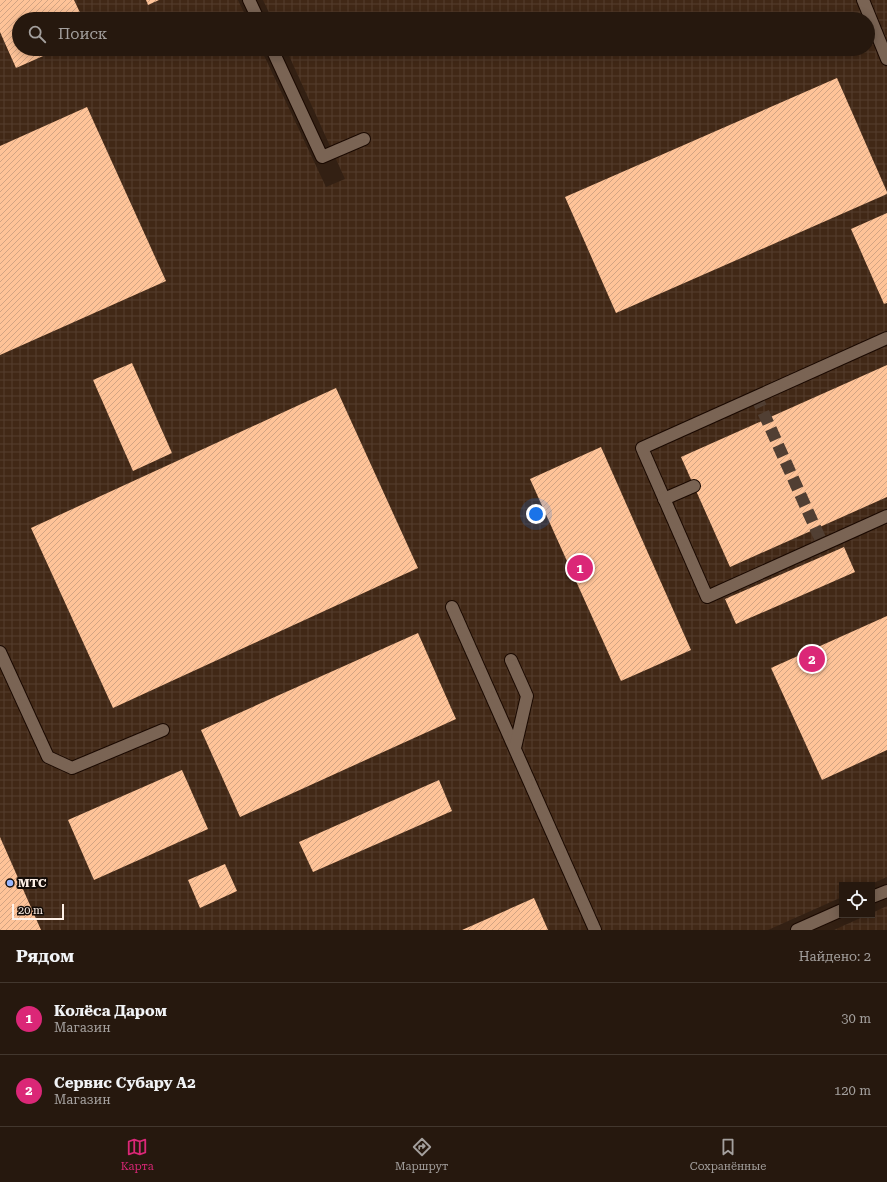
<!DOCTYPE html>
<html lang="ru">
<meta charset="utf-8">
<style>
:root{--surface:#26180e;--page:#32251c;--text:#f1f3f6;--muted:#a4a09e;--line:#42372e;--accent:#db2777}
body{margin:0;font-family:"Roboto Serif",serif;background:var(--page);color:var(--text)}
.controls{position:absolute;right:12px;bottom:12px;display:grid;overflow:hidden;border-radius:0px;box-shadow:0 2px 10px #0003}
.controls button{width:36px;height:36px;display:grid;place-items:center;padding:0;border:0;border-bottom:1px solid var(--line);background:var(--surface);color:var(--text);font:20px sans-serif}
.scale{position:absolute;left:12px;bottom:10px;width:52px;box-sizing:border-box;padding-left:4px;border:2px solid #fdf0e7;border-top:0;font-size:11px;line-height:14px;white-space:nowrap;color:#fdf0e7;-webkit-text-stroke:3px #140c07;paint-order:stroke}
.you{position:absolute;left:536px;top:514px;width:14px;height:14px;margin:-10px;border:3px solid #fff;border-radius:50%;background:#1a73e8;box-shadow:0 0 0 6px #1a73e833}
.badge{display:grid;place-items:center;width:26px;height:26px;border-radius:50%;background:var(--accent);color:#fff;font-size:13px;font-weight:700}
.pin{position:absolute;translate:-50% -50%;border:2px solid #fff;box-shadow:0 1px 4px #0006}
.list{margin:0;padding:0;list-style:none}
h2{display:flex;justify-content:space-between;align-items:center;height:52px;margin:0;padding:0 16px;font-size:17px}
h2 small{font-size:13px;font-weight:400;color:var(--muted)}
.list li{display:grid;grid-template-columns:26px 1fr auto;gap:12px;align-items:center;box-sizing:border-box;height:72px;padding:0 16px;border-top:1px solid var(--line)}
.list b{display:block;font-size:15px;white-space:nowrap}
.list p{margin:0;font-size:13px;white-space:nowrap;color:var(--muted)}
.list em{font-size:13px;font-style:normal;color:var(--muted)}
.icon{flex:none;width:22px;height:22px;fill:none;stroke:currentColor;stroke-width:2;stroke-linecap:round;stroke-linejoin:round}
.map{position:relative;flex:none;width:887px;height:930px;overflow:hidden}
.search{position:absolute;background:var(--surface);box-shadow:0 2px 10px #0003;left:12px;right:12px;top:12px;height:44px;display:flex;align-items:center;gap:10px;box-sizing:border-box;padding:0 14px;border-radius:22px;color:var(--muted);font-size:15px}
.sheet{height:196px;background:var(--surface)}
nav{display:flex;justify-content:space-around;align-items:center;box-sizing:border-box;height:56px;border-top:1px solid var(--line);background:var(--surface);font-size:11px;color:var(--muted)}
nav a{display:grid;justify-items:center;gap:2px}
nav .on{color:var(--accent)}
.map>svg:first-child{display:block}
.industrial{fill:url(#industrial-grid)}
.building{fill:url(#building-hatch)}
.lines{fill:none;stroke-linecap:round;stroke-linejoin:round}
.minor-tunnel{stroke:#513f33;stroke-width:12;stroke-dasharray:12 6;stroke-linecap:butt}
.minor-casing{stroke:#1a0901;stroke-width:14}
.minor{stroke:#7a6454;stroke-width:12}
.poi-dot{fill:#98b6fd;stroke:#140c07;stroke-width:1.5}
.labels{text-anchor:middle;stroke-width:4;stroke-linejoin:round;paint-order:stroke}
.poi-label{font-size:12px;font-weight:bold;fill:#fdf0e7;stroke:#140c07;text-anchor:start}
</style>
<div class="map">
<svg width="887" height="930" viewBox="0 0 887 930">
<defs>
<pattern id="industrial-grid" width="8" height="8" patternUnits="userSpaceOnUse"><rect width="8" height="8" fill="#412816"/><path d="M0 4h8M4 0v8" fill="none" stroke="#543d2d"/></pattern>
<pattern id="building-hatch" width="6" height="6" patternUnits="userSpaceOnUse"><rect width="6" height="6" fill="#fec398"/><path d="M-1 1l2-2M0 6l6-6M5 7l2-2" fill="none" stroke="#d2a483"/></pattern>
</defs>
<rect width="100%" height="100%" fill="#332013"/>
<g class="industrial">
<polygon points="0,0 238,0 247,19 19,19 19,49 261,49 326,187 345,179 286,49 868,49 868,19 272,19 263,0 887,0 887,877 869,885 842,885 842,897 768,930 0,930"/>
<polygon points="887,906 887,930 834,930 867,915 872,915 872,913"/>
</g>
<g class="building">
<polygon points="0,0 74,0 83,19 19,19 19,49 59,49 16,68 0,32"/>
<polygon points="146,0 159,0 148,5"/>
<polygon points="837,78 887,192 887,194 616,313 565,197"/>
<polygon points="87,107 166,281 0,355 0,146"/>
<polygon points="887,213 887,303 884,304 851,229"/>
<polygon points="132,363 172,453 133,471 93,380"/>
<polygon points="887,365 887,497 730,567 681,457"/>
<polygon points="336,388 418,568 113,708 31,528"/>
<polygon points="601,447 691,650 621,681 530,479"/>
<polygon points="844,547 855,572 736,624 725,599"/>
<polygon points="887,616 887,750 822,780 771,668"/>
<polygon points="418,633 456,719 240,817 201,730"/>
<polygon points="182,770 208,829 94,880 68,820"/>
<polygon points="439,780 452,811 313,872 299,842"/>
<polygon points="0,837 41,930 0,930"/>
<polygon points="225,864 237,891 200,908 188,880"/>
<polygon points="534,898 548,930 462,930"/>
</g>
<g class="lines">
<polyline class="minor-tunnel" points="756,396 823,545"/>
<g class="minor-casing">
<g id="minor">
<polyline points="249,0 258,19"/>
<polyline points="863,0 887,59"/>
<polyline points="272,49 322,157 364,139"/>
<polyline points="887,338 642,448 707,597 887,516"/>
<polyline points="664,499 694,486"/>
<polyline points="452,607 595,930"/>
<polyline points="0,652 48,757 72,768 163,730"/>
<polyline points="511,660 527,696 515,748"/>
<polyline points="872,897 887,891"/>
<polyline points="797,930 842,910"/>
</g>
</g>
<use href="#minor" class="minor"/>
</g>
<circle class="poi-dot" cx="10" cy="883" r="4"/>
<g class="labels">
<g class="poi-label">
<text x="18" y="887">МТС</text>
</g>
</g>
</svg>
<div class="controls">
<button><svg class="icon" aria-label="locate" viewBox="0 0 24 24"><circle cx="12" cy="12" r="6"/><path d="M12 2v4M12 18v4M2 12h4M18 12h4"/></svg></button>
</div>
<div class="scale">20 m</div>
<div class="you"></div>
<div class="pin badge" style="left:580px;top:568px">1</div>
<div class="pin badge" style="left:812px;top:659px">2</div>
<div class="search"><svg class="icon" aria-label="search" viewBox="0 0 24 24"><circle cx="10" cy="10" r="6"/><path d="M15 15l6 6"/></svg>Поиск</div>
</div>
<section class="sheet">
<h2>Рядом<small>Найдено: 2</small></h2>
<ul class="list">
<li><span class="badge">1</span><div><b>Колёса Даром</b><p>Магазин</p></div><em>30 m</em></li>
<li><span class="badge">2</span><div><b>Сервис Субару А2</b><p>Магазин</p></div><em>120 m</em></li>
</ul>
</section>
<nav>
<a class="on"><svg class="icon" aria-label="map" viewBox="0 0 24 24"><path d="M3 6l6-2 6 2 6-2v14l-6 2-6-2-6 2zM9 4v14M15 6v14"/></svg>Карта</a>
<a><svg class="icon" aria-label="directions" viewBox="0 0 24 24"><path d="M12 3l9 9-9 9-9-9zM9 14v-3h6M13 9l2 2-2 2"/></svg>Маршрут</a>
<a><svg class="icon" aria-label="saved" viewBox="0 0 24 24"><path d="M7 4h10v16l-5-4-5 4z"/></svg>Сохранённые</a>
</nav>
